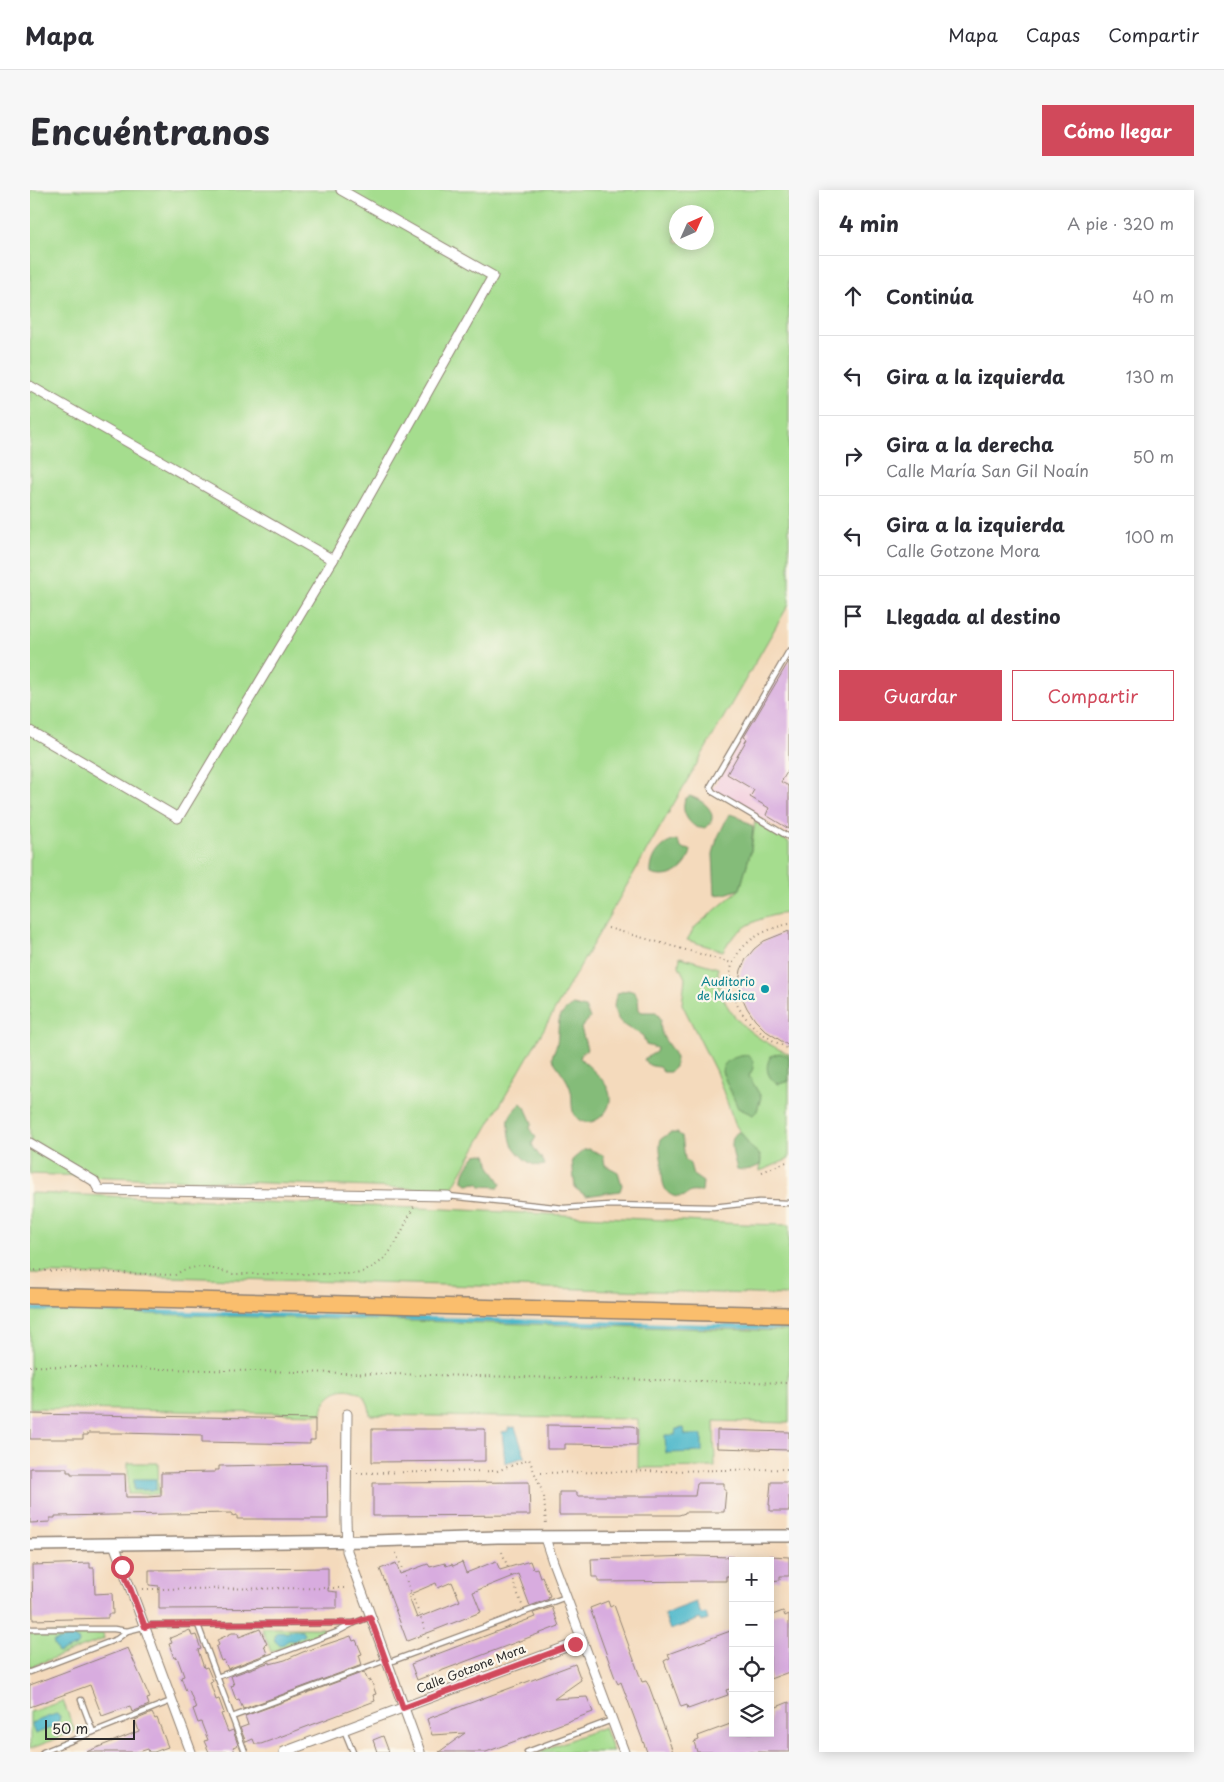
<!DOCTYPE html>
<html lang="es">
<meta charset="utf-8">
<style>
:root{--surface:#fff;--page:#f7f7f7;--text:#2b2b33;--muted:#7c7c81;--line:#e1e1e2;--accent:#d1495b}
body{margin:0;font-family:"Playpen Sans",sans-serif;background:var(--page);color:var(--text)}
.controls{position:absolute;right:15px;bottom:15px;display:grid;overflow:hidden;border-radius:0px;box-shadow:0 2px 12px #0003}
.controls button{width:45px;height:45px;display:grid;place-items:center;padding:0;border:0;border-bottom:1px solid var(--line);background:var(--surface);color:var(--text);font:25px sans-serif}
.compass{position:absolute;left:639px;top:15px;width:45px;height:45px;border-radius:50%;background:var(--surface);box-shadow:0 2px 12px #0003;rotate:45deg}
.scale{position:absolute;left:15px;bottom:12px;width:90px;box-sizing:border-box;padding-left:5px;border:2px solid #2b2b2b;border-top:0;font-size:14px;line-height:18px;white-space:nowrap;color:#2b2b2b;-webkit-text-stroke:4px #fbf7ec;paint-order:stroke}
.stop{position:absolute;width:15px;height:15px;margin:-11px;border:4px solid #d1495b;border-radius:50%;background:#fff}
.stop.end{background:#d1495b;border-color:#fff;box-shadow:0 1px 5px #0008}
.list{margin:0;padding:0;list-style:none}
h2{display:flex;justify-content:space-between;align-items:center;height:65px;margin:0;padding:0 20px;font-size:21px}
h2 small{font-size:16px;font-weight:400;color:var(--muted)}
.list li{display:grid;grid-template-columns:32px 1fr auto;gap:15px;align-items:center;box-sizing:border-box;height:80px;padding:0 20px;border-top:1px solid var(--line)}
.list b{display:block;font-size:19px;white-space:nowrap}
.list p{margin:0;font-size:16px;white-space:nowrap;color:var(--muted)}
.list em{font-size:16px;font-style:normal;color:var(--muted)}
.actions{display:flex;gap:10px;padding:15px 20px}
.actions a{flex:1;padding:11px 0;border:1px solid var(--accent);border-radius:0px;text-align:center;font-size:18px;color:var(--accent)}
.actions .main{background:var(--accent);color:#fff}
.icon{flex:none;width:28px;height:28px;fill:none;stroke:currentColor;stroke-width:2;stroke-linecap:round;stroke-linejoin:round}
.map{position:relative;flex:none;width:759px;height:1562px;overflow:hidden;border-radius:0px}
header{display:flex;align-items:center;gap:30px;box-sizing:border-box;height:70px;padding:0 25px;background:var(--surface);border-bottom:1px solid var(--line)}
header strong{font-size:24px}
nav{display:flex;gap:28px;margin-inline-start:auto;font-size:18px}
.intro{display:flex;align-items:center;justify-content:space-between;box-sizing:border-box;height:120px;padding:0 30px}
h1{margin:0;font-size:35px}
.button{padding:12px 22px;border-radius:0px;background:var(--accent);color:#fff;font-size:18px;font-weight:700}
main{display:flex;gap:30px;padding:0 30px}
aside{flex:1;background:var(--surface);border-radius:0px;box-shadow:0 2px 12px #0003}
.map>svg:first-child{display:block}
.built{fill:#f3cfdf}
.green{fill:#a5dd8e;stroke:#68845c;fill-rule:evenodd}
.forest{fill:#84bc79;stroke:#587452}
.water{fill:#4eb8cb;stroke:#3c727b}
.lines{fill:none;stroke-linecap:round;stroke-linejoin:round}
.stream{stroke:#4eb8cb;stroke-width:4}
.building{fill:#d8acdf;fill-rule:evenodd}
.service-casing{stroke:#908274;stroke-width:7}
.minor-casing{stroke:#908274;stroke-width:11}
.tertiary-casing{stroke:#908274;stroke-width:14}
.trunk-casing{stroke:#908274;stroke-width:18}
.path{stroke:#908274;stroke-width:2;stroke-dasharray:1 4;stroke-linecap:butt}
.service{stroke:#fff;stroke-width:4.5}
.minor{stroke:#fff;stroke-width:9}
.tertiary{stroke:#fff;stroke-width:11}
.trunk{stroke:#fabe6d;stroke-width:15}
.route{stroke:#d1495b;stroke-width:6}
.culture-dot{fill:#0f9aa8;stroke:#fbf7ec;stroke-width:2}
.labels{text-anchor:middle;stroke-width:4.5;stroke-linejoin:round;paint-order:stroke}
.culture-label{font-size:12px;fill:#0d838f;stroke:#fbf7ec;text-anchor:end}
.street-label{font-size:12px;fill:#2b2b2b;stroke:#fbf7ec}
</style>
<header>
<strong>Mapa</strong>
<nav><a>Mapa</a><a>Capas</a><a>Compartir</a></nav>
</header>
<div class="intro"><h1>Encuéntranos</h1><a class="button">Cómo llegar</a></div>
<main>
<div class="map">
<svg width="759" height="1562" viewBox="0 0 759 1562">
<rect width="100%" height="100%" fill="#fbf7ec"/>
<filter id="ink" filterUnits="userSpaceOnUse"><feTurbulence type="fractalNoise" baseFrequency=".02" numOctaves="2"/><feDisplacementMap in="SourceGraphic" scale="10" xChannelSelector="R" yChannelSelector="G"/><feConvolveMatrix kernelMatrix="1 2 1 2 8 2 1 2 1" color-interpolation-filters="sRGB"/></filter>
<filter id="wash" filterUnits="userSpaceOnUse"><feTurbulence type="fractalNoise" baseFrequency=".0096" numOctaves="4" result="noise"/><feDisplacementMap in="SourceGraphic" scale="20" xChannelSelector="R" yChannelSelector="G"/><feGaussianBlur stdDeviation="1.12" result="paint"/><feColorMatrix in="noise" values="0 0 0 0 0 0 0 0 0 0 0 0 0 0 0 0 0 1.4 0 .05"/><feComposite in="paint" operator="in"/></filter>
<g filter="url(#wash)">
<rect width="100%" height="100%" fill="#f4dabc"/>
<polygon class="built" points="759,469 759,644 682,599"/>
<g class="green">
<path d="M0,0h759v414l-338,586 -421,-16zM646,22h30v30h-30z"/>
<path d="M725,632l34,20v71c-27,2 -53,14 -66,38l-36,-11 8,-13 45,-38 11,-39z"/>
<path d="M650,767l38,11c-2,44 35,70 71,86v105l-29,12 1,-13 -2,-4 -9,-7 -15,-23 -19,-52 -34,-68 3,-26 -6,-12z"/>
<polygon points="0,1003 414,1019 714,1034 759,1035 759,1105 0,1083"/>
<path d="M0,1121l759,20v92l-75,-2 1,46 -77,1v-49l-268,-4c0,-33 -45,-35 -48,-1l-292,-6z"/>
<polygon points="98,1273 128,1273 129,1304 98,1304"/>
<polygon points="232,1438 293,1438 294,1442 241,1462"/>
<polygon points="73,1443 74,1449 0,1477 0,1444"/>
<polygon points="33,1511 45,1541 0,1559 0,1522"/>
<polygon points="574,1537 583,1562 508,1562"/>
</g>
<g class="forest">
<path d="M660,606c42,15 14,49 -3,22 -4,-7 -4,-12 -2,-19z"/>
<polygon points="699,624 707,626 723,637 721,660 710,699 695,704 685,705 683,664 687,649"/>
<path d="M647,650l4,8 10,2c-3,19 -21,31 -40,24 -1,-16 9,-31 26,-34z"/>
<path d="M598,800l7,2 3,7 1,11 3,2h14l5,7c-3,19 9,24 15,39l-1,9 -5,5h-7l-4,-5c-7,-1 -12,-1 -15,-8l12,-7 1,-4 -11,-3 -3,-9c-6,-5 -13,-6 -18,-10 -11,-8 -14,-22 -7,-33z"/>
<path d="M543,815l12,3 5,10 -9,10 6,21 -6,5 -1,4c9,9 21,18 27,29 13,23 -18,46 -31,30 -6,-7 -3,-18 -5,-26 -3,-13 -13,-22 -19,-33 1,-6 4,-10 5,-15 3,-19 -3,-27 16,-38z"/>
<path d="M749,863l10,3v25l-10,3c-12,-5 -15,-17 -8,-28z"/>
<path d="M719,865c7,9 5,12 0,21l12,21 -4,14 -4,4 -15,-7 -16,-36c1,-13 15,-16 27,-17z"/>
<path d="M491,913l4,4 7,16 -2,4 2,6 4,4 -4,7c3,8 11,14 13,21 -13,4 -25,-9 -32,-19 -3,-4 -5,-23 -4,-27 1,-5 8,-13 12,-16z"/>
<path d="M710,941c3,4 6,9 9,14 6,7 14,9 11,20 -8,4 -14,6 -23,4 -3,-12 -11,-32 3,-38z"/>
<path d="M640,943h7l5,3 3,23 5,5 3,11 10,7 -1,9c-4,2 -8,0 -11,1 -4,2 -6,5 -11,5 -18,0 -18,-18 -18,-30 0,-10 -4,-18 -1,-28z"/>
<polygon points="559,959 573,965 575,975 588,982 592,995 590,1001 556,1006 545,998 542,970 554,960"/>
<path d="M452,964l5,1c2,4 1,10 4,13 3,6 7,9 10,16l-2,3 -18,-1 -3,-3 -11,1 -4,-3c-1,-9 7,-19 13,-26z"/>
</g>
<g class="water">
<polygon points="485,1237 495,1267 475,1273 472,1242 478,1241 478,1238"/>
<polygon points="654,1238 655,1245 672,1245 672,1262 636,1263 635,1245 645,1245 646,1239"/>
<rect x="104" y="1289" width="22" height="11"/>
<polygon points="666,1412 671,1424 676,1423 678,1430 672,1432 670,1429 640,1440 634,1424"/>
<path d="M262,1440h10l2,5 -10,6 -6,-1c-4,5 -8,7 -13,1l-1,-5c3,-6 7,-5 13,-3z"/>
<polygon points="43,1446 48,1449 49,1453 47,1456 28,1463 23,1452"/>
<polygon points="26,1524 30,1526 29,1531 27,1532 28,1535 5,1544 1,1533"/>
</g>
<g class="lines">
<polyline class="stream" points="0,1119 759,1138"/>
</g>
<g id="blocks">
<g class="building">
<polygon points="759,471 759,579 751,592 759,596 759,639 736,625 739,618 720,607 724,600 697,584 717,549 714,547"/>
<polygon points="759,741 759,856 736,841 725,830 717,818 711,805 709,792 711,780 716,769 724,759 734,751"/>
<polygon points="0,1224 285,1229 285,1250 280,1250 280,1254 172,1252 172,1245 90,1243 58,1243 58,1245 53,1245 53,1249 0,1249"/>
<polygon points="517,1235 602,1236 607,1238 607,1255 535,1254 535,1259 517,1259"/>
<polygon points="342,1239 455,1239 455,1271 342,1272"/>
<polygon points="687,1240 759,1242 759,1260 687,1258"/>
<polygon points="297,1274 298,1329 207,1329 207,1325 202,1326 202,1323 140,1324 25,1326 25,1328 20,1328 20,1332 0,1333 0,1278 37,1278 37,1282 41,1282 41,1284 95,1284 96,1307 118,1307 131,1306 131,1283 185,1282 185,1280 189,1280 189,1276"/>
<polygon points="499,1292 500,1325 343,1326 343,1293"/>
<polygon points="741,1292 759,1292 759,1321 740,1321 740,1315 739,1315"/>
<polygon points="667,1293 694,1293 694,1300 696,1300 694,1322 655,1322 655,1323 649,1325 529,1325 529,1302 547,1302 547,1306 665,1306"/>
<polygon points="663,1366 703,1367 703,1386 696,1386 696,1391 681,1391 568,1392 568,1387 562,1387 561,1369"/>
<polygon points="740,1366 759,1367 759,1386 750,1386 750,1390 740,1391"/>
<path d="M466,1371l4,9 30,-9 3,8 4,-1 3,9 2,-1 8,20 -2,1 1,2 -19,7 -12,-32 -45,18 8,20 -74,29 -27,-72 16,-6 4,11 28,-10 2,3 15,-4 1,3 6,-2 1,2 9,-4 4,11zM422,1392l8,19 -43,17 -9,-23 28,-12 2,5z"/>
<polygon points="60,1373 60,1378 64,1378 65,1404 82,1403 83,1424 78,1424 78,1428 3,1430 2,1375"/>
<polygon points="298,1378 298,1401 307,1402 307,1418 129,1419 129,1396 119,1395 119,1380"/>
<polygon points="578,1411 580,1417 584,1415 612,1492 616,1491 619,1496 643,1562 617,1562 591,1492 588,1494 585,1488 562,1424 560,1418"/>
<polygon points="522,1417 529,1436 387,1490 381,1474 505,1427 503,1423"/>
<polygon points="753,1421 755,1426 759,1424 759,1482 740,1489 740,1426"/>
<polygon points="230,1439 237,1454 234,1455 237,1464 198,1479 194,1470 191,1471 186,1457 189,1455 187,1450 202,1443 208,1443 209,1447"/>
<polygon points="160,1440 162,1446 166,1445 171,1459 168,1460 174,1478 177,1477 183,1491 180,1492 186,1510 189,1509 194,1523 191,1524 198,1542 203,1540 208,1555 203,1557 205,1562 179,1562 174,1551 178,1550 171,1532 168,1533 163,1519 166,1518 159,1500 156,1501 151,1487 154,1486 147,1467 144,1468 139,1454 142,1453 140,1448"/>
<polygon points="703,1440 703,1498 696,1500 698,1505 672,1514 658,1519 657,1515 651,1517 634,1471 640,1468 638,1464"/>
<polygon points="321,1446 323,1451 326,1450 332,1464 329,1465 332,1475 213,1519 209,1509 206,1510 201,1496 204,1495 201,1486 240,1472 240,1474 255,1470 273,1462"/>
<polygon points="98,1458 120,1508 117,1509 119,1515 102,1522 100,1516 72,1526 60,1495 0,1517 0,1495"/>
<polygon points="545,1474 551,1490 524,1509 557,1507 563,1522 456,1562 409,1562 435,1543 402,1545 397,1529"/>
<polygon points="334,1482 338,1491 341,1490 346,1504 343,1505 345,1511 231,1554 225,1554 223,1549 216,1552 210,1538 218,1535 215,1526"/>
<polygon points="759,1512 759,1562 667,1562 664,1552 669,1550 668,1546 703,1533 703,1543 740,1543 740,1524 745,1522 744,1518"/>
<polygon points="122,1523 125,1529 127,1528 138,1557 124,1562 119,1562 118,1559 109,1562 56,1562 109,1541 105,1530"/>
<polygon points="353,1546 359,1562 347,1562 343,1550"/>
</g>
</g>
</g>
<g filter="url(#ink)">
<use href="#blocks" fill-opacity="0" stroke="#908274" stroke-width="1"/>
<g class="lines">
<g class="service-casing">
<g id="service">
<polyline points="759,461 680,597 683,602 759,647"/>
<polyline points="418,1006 534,1018 579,1015 683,1017 729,1012 759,1013"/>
<polyline points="168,1435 215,1562"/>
<polyline points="0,1439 84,1439 97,1441"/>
<polyline points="357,1473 536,1407"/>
<polyline points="0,1482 87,1449 97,1441 121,1435 324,1433"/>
<polyline points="187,1487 307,1442 324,1433 340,1427"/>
<polyline points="51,1510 63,1542"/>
<polyline points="202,1527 356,1470"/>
<polyline points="314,1540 323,1562"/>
<polyline points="13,1562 141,1511"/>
<polyline points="497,1562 582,1530"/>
</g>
</g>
<g class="minor-casing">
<g id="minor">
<polyline points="0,196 303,370"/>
<polyline points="0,541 148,628 303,370 463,86 311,0"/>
<polyline points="0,953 64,991 69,1000 418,1006"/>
<polyline points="317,1224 316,1329 317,1361 390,1562"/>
<polyline points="515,1348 523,1372 594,1562"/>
<polyline points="84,1354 161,1562"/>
<polyline points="254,1562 552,1451"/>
</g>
</g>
<g class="tertiary-casing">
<polyline id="tertiary" points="0,1355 343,1351 468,1347 759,1346"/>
</g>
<g class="trunk-casing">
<polyline id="trunk" points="0,1106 759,1125"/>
</g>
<g class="path">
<path d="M759,734c-50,10 -79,49 -43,94 11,14 27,23 43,31"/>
<polyline points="578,738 702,773"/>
<polyline points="732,982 759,971"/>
<path d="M0,1080l145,5 8,-5 13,-3 14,1 23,6h123c36,-10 42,-37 58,-68"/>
<polyline points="0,1176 759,1193"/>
<polyline points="327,1283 467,1281 499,1269 514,1306 516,1335"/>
<polyline points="511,1283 759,1279"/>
<polyline points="472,1362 492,1415"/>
<polyline points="366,1363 399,1450"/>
<polyline points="113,1399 315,1398"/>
</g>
<use href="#service" class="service"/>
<use href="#minor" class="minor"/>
<use href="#tertiary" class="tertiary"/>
<use href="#trunk" class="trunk"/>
</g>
</g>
<g class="lines" filter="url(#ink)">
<polyline class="route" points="92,1377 115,1437 121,1435 324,1433 340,1427 373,1518 545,1454"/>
</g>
<circle class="culture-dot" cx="735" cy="799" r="5"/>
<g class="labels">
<g class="culture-label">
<text x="725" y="796">Auditorio<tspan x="725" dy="14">de Música</tspan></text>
</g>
<g class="street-label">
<text transform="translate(441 1479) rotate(-21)" y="4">Calle Gotzone Mora</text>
</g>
</g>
</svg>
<div class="controls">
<button>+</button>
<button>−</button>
<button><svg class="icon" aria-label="locate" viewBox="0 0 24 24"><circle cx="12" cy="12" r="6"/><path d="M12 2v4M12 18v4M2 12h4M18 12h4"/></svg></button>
<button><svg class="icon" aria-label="layers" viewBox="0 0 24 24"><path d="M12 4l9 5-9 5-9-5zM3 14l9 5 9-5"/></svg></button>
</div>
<svg class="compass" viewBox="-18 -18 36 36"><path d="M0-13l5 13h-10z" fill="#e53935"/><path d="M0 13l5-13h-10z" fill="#7c7c81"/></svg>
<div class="scale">50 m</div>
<div class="stop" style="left:92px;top:1377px"></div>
<div class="stop end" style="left:545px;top:1454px"></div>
</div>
<aside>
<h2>4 min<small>A pie · 320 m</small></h2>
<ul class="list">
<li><svg class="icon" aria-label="ahead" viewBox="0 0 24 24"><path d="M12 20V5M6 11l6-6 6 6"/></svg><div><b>Continúa</b></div><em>40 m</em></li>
<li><svg class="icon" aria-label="left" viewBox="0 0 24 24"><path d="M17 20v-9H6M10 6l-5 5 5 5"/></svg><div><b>Gira a la izquierda</b></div><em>130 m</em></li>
<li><svg class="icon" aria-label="right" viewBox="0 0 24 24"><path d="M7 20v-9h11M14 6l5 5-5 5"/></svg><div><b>Gira a la derecha</b><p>Calle María San Gil Noaín</p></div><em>50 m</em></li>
<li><svg class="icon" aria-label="left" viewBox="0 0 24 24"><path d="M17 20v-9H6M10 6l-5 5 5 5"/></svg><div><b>Gira a la izquierda</b><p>Calle Gotzone Mora</p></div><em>100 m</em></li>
<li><svg class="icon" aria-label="arrive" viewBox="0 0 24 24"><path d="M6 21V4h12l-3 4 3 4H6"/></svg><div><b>Llegada al destino</b></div></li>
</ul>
<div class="actions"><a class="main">Guardar</a><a>Compartir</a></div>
</aside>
</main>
